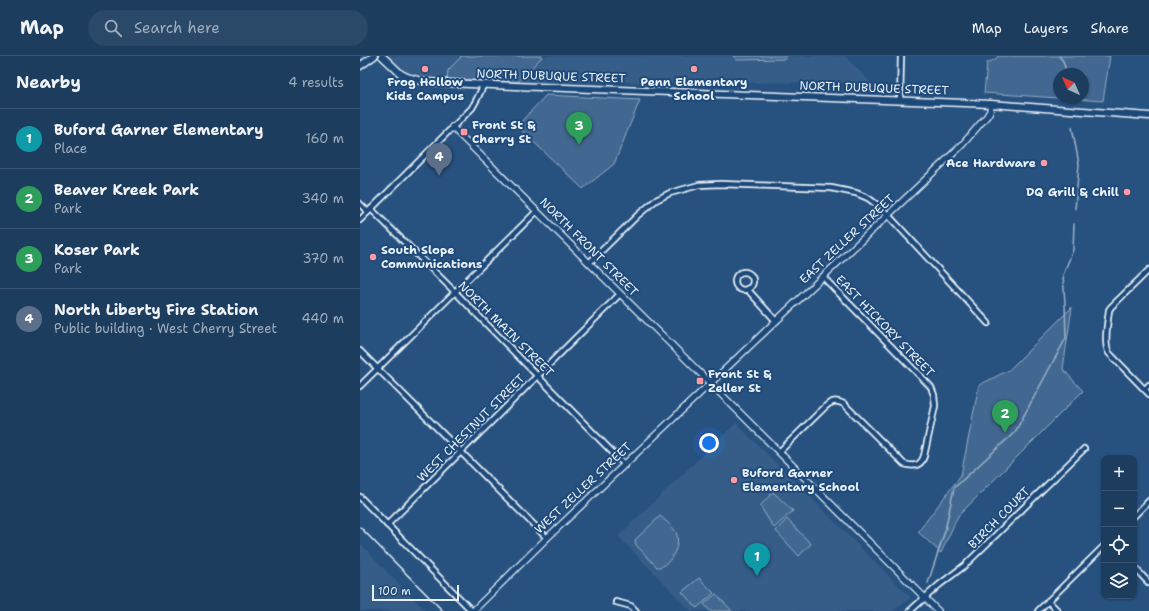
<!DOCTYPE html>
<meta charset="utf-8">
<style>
:root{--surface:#1d3d5f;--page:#2a4868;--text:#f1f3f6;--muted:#a0aebd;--line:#3b5674;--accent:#ff9aa2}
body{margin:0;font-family:"Shantell Sans",sans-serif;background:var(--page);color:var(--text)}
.controls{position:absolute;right:12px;bottom:12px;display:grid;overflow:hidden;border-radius:8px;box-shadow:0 1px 3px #0004}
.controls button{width:36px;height:36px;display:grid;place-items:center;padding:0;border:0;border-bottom:1px solid var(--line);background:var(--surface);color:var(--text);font:20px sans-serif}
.compass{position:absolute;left:693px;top:12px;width:36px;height:36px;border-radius:50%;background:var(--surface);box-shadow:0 1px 3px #0004;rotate:315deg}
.scale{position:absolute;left:12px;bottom:10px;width:87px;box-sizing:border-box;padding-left:4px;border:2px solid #e8f1f8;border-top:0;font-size:11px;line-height:14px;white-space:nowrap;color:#e8f1f8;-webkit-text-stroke:3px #1f4a7a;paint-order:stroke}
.you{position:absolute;left:349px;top:387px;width:14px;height:14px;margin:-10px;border:3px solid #fff;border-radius:50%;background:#1a73e8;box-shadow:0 0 0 6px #1a73e833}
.badge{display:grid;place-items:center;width:26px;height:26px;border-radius:50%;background:var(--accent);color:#fff;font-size:13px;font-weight:700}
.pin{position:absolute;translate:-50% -33px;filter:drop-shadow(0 1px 2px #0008)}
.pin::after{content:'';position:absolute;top:21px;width:14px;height:12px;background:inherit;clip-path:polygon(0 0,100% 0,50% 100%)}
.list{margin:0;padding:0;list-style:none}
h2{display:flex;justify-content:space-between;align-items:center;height:52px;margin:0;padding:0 16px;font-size:17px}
h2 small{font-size:13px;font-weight:400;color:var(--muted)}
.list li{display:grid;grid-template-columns:26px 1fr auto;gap:12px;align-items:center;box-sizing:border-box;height:60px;padding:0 16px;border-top:1px solid var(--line)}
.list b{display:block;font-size:15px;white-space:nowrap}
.list p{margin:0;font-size:13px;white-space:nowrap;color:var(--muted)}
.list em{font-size:13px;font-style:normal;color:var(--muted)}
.icon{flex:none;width:22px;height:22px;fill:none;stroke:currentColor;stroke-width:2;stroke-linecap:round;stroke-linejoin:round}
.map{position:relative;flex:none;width:789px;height:555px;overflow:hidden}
header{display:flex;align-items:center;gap:24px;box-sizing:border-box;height:56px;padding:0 20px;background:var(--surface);border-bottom:1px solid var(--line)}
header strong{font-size:19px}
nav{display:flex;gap:22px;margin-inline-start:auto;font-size:14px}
.search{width:280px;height:36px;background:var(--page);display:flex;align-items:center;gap:10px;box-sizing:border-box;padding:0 14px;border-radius:22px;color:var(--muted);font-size:15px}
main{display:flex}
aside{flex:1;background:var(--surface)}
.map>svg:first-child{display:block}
.built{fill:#355d88}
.green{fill:#436891;stroke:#96acc4;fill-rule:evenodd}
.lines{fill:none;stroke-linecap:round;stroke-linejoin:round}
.stream{stroke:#9db3c9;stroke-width:1.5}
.minor-casing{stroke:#e8f1f8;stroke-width:8}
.tertiary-casing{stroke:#e8f1f8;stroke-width:8}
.secondary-casing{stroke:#e8f1f8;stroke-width:9}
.minor{stroke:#1f4a7a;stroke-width:4.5}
.tertiary{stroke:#1f4a7a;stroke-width:5.5}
.secondary{stroke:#1f4a7a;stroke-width:6}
.rail{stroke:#e8f1f8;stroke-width:1.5}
.poi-dot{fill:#ff9aa2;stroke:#1f4a7a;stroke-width:1.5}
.labels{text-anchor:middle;stroke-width:4;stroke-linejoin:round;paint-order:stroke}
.street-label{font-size:12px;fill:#e8f1f8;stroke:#1f4a7a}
.poi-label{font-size:12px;font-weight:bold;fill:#e8f1f8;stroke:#1f4a7a;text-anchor:start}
</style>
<header>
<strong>Map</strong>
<div class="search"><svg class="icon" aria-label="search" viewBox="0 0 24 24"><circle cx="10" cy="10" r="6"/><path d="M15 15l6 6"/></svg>Search here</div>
<nav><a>Map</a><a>Layers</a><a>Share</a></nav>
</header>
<main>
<aside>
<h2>Nearby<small>4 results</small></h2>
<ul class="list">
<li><span class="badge" style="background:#0f9aa8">1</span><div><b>Buford Garner Elementary</b><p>Place</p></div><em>160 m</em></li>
<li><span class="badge" style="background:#2e9e5b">2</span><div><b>Beaver Kreek Park</b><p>Park</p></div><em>340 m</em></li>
<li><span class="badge" style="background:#2e9e5b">3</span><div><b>Koser Park</b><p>Park</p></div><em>370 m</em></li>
<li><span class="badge" style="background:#5c6f8a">4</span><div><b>North Liberty Fire Station</b><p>Public building · West Cherry Street</p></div><em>440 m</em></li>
</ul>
</aside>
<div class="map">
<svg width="789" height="555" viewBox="0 0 789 555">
<rect width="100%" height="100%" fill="#27517f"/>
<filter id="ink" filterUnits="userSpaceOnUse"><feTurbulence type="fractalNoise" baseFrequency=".025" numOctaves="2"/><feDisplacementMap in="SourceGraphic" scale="8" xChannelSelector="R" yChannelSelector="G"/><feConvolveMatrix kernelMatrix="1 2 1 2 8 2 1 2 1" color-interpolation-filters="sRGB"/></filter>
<g filter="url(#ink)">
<g class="built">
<polygon points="27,0 100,0 101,1 88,14 87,23 73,23 56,20 48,17 40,12"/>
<polygon points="183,0 485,0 511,27 158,26"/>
<polygon points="376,367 551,542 533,555 331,555 258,480"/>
<polygon points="0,487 29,518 66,555 0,555"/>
</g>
<g class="green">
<polygon points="100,0 183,0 158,26 87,23 88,14 101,1"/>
<polygon points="373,0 426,0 425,3 377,4"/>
<path d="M638,0h112l-7,45 -119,-8 3,-30 9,-4zM699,18h24v24h-24z"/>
<polygon points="186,39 280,44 254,108 223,133 157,70"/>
<polygon points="712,251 703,313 723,335 598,460 581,497 558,476 601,419 619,329 649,314"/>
<polygon points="413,436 433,455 414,472 400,450"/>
<path d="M300,460c6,5 15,12 17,19 3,10 -5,26 -14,31 -2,1 -4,1 -6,1l-21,-22 -1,-5z"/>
<polygon points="427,463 451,488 439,500 416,475"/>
<polygon points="339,522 354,537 337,552 322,536"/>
<polygon points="356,538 372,555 350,555 344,548"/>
</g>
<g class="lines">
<g class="stream">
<polyline points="699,0 703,5 707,18"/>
<polyline points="712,71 719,108 715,153"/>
<polyline points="568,527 585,475 594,432 655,376 706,282 705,247 703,219 713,194 714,168"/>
</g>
<g class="minor-casing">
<g id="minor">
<polyline points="540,44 541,0"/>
<polyline points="0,148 8,156"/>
<polyline points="11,153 95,236 265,409"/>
<polyline points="0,164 112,52 117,43 124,28"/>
<polyline points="229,207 278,159 296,144 310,137 339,129 361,128 471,132 496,137 508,142 516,148 528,159 628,267"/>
<path d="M789,214l-38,37 -2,3c-1,11 -6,34 0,43l40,41"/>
<circle cx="384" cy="225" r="9"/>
<polyline points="387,233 416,265"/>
<polyline points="0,295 187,482"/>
<polyline points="0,330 177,155"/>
<polyline points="785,333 789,329"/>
<path d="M419,396l46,-45c6,-6 11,-7 19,-3l60,60c10,3 17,2 20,-8l11,-50 -1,-11 -3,-8 -108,-110"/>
<polyline points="0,441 112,555"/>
<polyline points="774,460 789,445"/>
<polyline points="27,469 260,238"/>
<polyline points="774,511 789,527"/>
<polyline points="688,545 698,555"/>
<polyline points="256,546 271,550 276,555"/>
<polyline points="550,555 579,529 604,510 724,393"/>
<polyline points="678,555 744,490"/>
</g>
</g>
<g class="tertiary-casing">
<g id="tertiary">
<polyline points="92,71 345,322 578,555"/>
<polyline points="113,555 187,482 602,89 627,60 630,55 631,48"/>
</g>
</g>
<g class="secondary-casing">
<g id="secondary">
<polyline points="22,0 41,18 47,21 65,26 180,31 631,48 789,60"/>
<polyline points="0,10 14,0"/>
</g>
</g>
<use href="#minor" class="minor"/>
<use href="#tertiary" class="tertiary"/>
<use href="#secondary" class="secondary"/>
<polyline class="rail" points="0,471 83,555"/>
</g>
</g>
<g class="poi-dot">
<circle cx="65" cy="13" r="4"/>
<circle cx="334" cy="13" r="4"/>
<rect x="100" y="72" width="8" height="8" rx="2"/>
<circle cx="684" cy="107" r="4"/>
<circle cx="767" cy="136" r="4"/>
<circle cx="13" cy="201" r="4"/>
<rect x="336" y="321" width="8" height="8" rx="2"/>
<circle cx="374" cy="424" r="4"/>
</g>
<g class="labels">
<g class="street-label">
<text transform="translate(191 20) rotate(2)" y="4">NORTH DUBUQUE STREET</text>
<text transform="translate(514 32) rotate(2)" y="4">NORTH DUBUQUE STREET</text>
<text transform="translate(487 183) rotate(-43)" y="4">EAST ZELLER STREET</text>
<text transform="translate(229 191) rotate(45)" y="4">NORTH FRONT STREET</text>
<text transform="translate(525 270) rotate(46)" y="4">EAST HICKORY STREET</text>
<text transform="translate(146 273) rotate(45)" y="4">NORTH MAIN STREET</text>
<text transform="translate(111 372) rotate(-45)" y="4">WEST CHESTNUT STREET</text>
<text transform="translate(223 432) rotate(-43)" y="4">WEST ZELLER STREET</text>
<text transform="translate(639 462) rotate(-45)" y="4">BIRCH COURT</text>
</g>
<g class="poi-label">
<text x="65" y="30" text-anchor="middle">Frog Hollow<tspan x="65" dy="14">Kids Campus</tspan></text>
<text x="334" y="30" text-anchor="middle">Penn Elementary<tspan x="334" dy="14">School</tspan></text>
<text x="112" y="73">Front St &amp;<tspan x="112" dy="14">Cherry St</tspan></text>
<text x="676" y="111" text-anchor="end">Ace Hardware</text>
<text x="759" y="140" text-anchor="end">DQ Grill &amp; Chill</text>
<text x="21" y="198">South Slope<tspan x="21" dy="14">Communications</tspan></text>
<text x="348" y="322">Front St &amp;<tspan x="348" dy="14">Zeller St</tspan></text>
<text x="382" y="421">Buford Garner<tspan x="382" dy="14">Elementary School</tspan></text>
</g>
</g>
</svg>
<div class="controls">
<button>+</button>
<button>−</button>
<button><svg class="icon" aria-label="locate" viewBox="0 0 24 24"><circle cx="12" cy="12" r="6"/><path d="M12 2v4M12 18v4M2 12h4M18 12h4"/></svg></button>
<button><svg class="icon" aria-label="layers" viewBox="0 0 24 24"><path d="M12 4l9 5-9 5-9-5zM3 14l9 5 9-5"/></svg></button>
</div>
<svg class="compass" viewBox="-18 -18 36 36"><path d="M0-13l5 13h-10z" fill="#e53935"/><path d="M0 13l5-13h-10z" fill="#a0aebd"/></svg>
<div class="scale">100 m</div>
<div class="you"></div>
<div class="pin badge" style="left:397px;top:520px;background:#0f9aa8">1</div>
<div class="pin badge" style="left:645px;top:377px;background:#2e9e5b">2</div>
<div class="pin badge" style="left:219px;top:89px;background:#2e9e5b">3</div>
<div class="pin badge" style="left:79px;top:120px;background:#5c6f8a">4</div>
</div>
</main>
